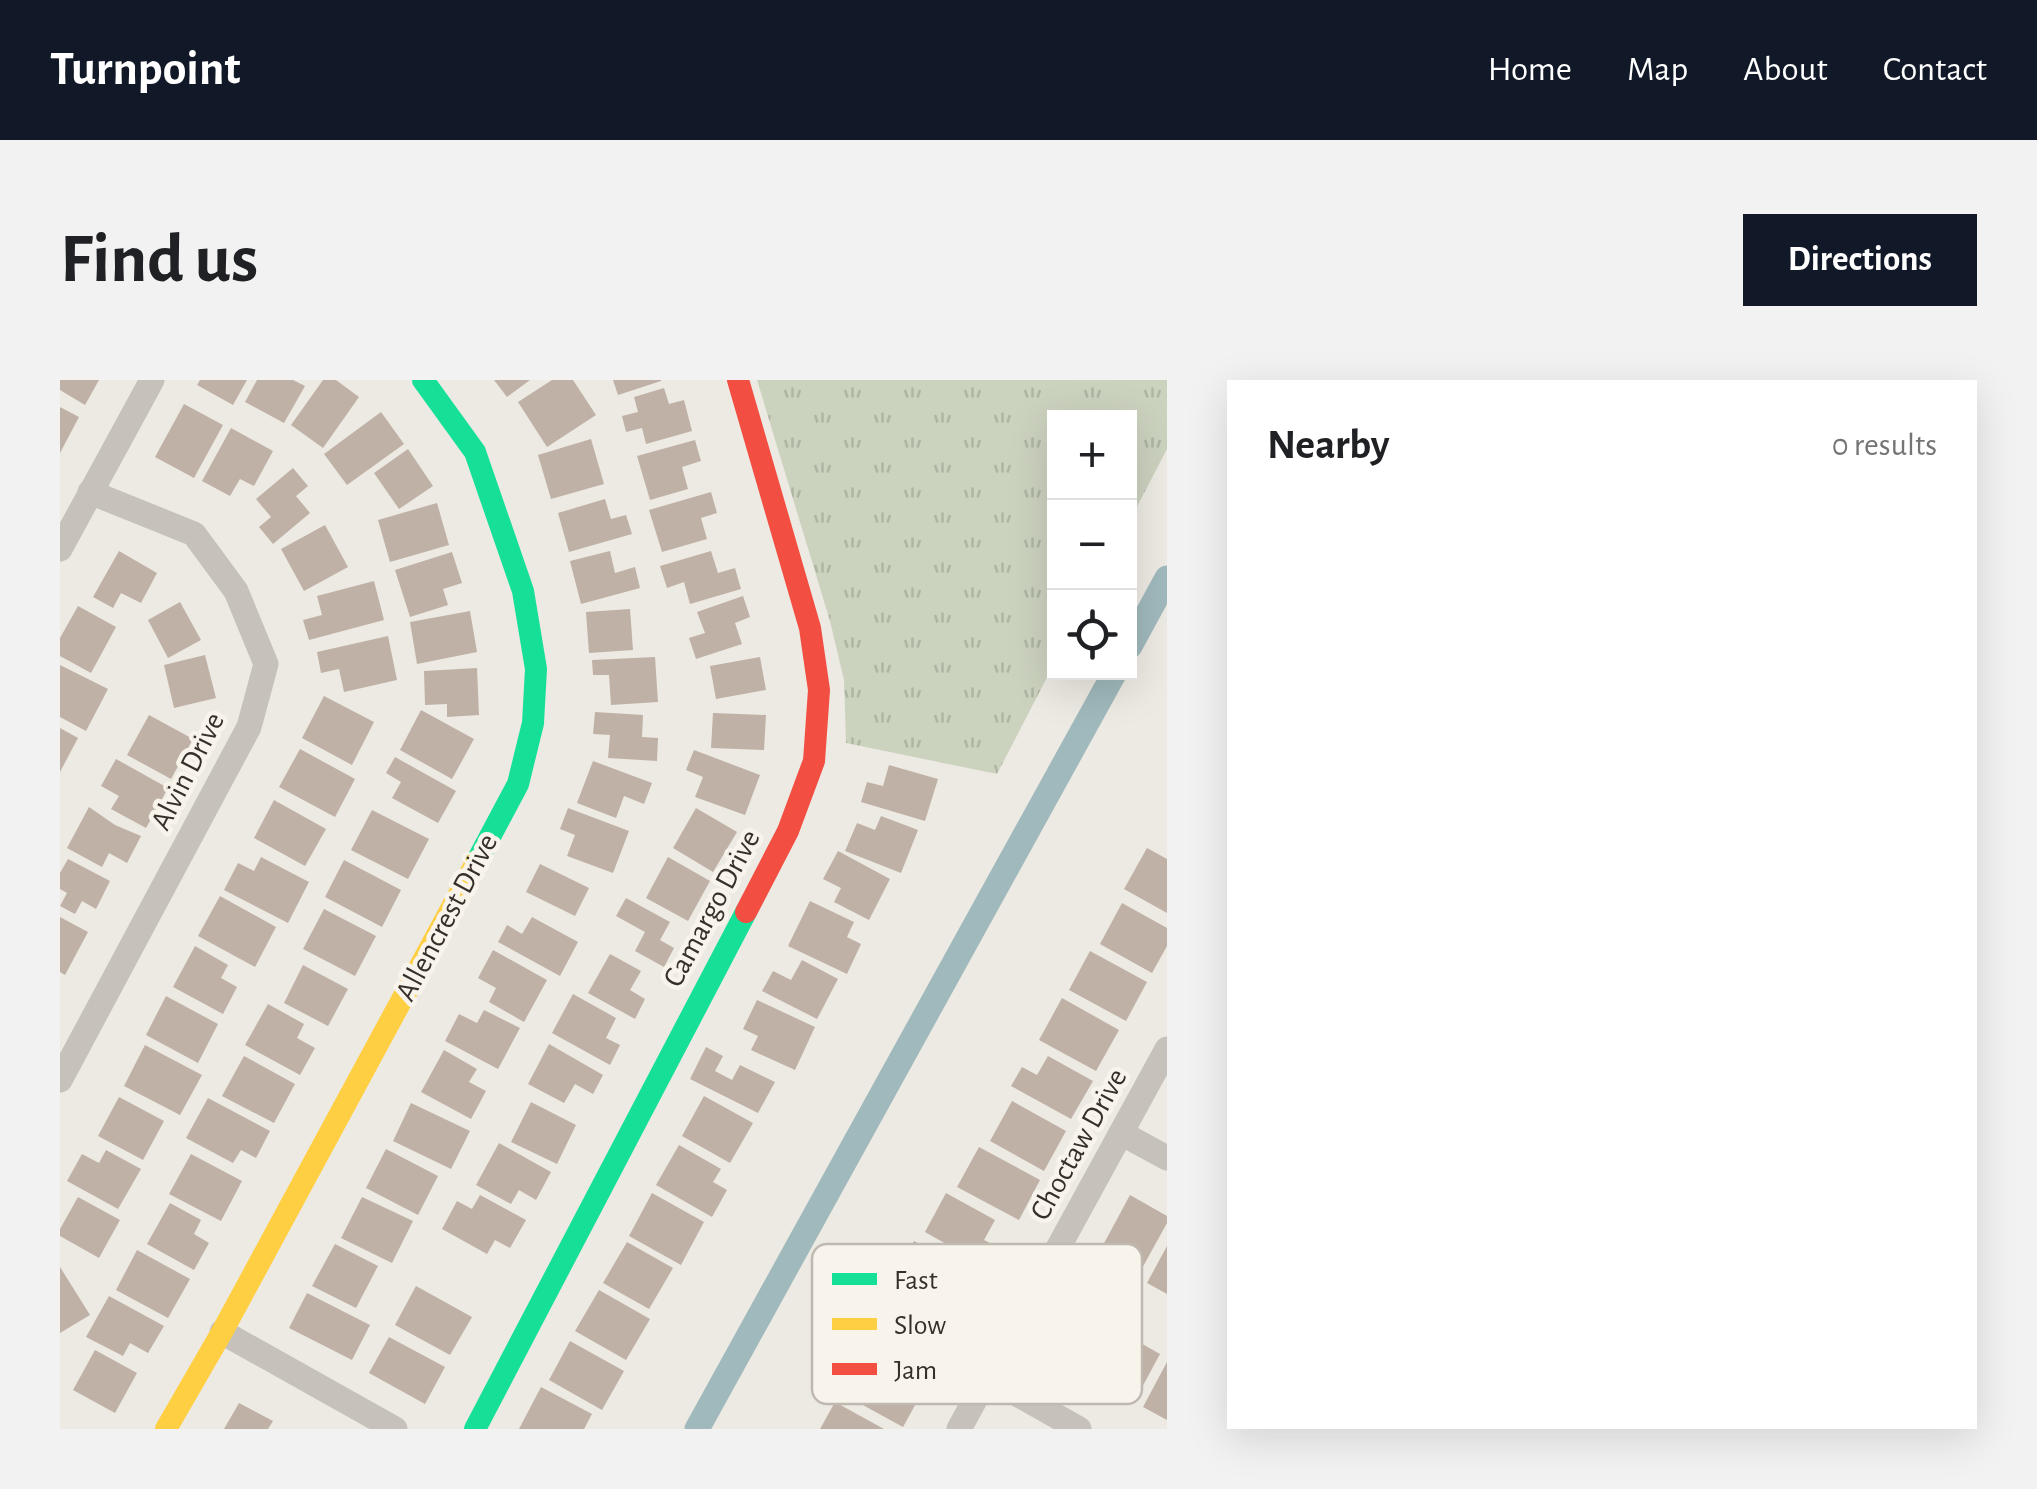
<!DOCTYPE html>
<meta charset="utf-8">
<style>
:root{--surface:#fff;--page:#f2f2f2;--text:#202124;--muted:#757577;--line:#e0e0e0;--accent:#111827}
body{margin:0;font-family:"Alegreya Sans",sans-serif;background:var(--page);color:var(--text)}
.controls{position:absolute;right:30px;top:30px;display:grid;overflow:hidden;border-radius:0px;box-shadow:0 10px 40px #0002}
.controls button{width:90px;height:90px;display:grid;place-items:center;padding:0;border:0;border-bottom:2px solid var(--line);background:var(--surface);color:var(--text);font:50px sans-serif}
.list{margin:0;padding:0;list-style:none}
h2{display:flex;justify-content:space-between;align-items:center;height:130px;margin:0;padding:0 40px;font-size:42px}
h2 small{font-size:32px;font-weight:400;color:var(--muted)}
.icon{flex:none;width:55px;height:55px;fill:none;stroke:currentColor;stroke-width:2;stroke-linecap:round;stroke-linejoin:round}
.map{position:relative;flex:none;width:1107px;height:1049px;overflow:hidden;border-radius:0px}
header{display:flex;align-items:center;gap:60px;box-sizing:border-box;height:140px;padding:0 50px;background:var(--accent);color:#fff}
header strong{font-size:48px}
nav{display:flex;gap:55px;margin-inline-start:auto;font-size:35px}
.intro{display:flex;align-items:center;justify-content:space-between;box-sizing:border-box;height:240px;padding:0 60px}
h1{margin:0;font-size:70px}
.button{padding:25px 45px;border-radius:0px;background:var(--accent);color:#fff;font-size:35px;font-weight:700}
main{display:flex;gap:60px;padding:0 60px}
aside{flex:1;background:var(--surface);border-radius:0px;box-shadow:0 10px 40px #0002}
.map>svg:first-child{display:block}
.grass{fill:url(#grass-tufts)}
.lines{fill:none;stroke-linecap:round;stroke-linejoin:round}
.canal{stroke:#a0b9bc;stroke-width:25}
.building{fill:#bfb1a5}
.street{stroke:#c6c1bb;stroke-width:25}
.fast{stroke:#16e098;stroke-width:22}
.slow{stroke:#ffcf43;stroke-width:22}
.jam{stroke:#f24e42;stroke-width:22}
.labels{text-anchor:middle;stroke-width:9;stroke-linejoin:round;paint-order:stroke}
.street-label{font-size:30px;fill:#37302a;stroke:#f9f4eb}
.key{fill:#f9f4eb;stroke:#bfb9b1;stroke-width:2.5}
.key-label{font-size:28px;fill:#37302a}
</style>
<header>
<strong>Turnpoint</strong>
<nav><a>Home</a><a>Map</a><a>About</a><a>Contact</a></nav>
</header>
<div class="intro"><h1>Find us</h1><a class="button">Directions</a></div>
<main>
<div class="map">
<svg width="1107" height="1049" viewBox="0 0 1107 1049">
<defs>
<pattern id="grass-tufts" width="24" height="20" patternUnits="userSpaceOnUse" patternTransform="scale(2.5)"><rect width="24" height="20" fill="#cbd2be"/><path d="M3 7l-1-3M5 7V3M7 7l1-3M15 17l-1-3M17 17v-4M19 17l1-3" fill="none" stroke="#afb5a3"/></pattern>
</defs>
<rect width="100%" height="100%" fill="#edeae3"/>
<polygon class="grass" points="697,0 1107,0 1107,69 1070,140 1070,38 994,38 994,284 937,394 786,363 784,300 770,241"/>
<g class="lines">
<g class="canal">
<polyline points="1070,266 1107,198"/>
<polyline points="637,1049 1055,292"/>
</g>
</g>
<g class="building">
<polygon points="0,0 39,0 25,25 0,10"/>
<polygon points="140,0 187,0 173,25 137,5"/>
<polygon points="197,0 233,0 245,6 224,43 185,22"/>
<polygon points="263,0 276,0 299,17 263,68 231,45"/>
<polygon points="434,0 470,0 447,17"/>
<polygon points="492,0 513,0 536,35 487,67 458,22"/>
<polygon points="553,0 601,0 601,1 558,15"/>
<polygon points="604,8 609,24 624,20 632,51 586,64 582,48 566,52 562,36 578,32 574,17"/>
<polygon points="124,24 163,45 134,98 95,77"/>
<polygon points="0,27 19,37 0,73"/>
<polygon points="321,32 344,64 287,105 264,74"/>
<polygon points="171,48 213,71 194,106 180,99 170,116 142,101"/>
<polygon points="531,59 544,104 491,119 478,75"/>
<polygon points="635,60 641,81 622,87 628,109 590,120 577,76"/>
<polygon points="348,69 373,106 339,129 314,93"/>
<polygon points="233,88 248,106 236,116 250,133 213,164 199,147 211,137 196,119"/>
<polygon points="651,112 657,133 641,138 647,159 602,172 589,130"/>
<polygon points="545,119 551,139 566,135 572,154 509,172 498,133"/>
<polygon points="377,123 389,165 330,182 318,140"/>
<polygon points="265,145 288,187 244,211 221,169"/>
<polygon points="59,171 97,193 81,223 61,213 53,228 33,217"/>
<polygon points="550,171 555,193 575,187 580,208 521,224 510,181"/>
<polygon points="651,171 658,193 675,188 681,209 630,224 624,202 607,208 600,186"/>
<polygon points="392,172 402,203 383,209 388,225 350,237 335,190"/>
<polygon points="314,201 324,240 249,260 243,240 262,235 257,216"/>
<polygon points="683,216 690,237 675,243 682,264 636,279 629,258 645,253 637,232"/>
<polygon points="120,222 141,260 108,278 88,240"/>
<polygon points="18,226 56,247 31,293 0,276 0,258"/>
<polygon points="570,229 573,270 529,273 526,232"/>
<polygon points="410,231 417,272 357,284 350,242"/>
<polygon points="328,256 337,300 284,312 279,289 261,293 257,272"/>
<polygon points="145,275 156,318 114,328 104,285"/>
<polygon points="595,277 598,322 551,325 549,295 533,295 532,280"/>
<polygon points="700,277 706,310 656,319 650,286"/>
<polygon points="0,285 48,309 26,351 0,337"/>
<polygon points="417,288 419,335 387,337 387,324 365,325 364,291"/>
<polygon points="264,316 314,342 292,385 242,358"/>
<polygon points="361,330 414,359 392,399 340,370"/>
<polygon points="535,332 583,335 582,357 598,358 597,381 548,378 550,355 533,354"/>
<polygon points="653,333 706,335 704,370 651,368"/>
<polygon points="89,335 133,359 111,399 67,375"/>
<polygon points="0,348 18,358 0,392"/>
<polygon points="240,369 295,399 275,437 219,407"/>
<polygon points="634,370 700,395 685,435 635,417 643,397 626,390"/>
<polygon points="335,377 396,411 378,443 332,418 341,402 326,393"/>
<polygon points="56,379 108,408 86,448 51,429 59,416 41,406"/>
<polygon points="533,381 592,403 584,424 564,416 556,438 517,423"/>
<polygon points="829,385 878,399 865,441 801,422 807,402 823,406"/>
<polygon points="214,420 266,449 245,486 194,458"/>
<polygon points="29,427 55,445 81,456 67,483 49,473 42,487 7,468"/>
<polygon points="508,428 569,451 553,493 507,476 515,455 500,449"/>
<polygon points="636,428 677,452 653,492 613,468"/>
<polygon points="312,430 369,459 348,499 291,470"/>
<polygon points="821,436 858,450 841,493 785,471 797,443 815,450"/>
<polygon points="1087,468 1107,479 1107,533 1064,509"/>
<polygon points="778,471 830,499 809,540 774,522 781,508 763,499"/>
<polygon points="201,477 249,502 228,543 164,510 178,483 194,491"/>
<polygon points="608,477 650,501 628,541 586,518"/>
<polygon points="8,479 50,501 36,529 22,521 15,534 0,526 7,513 0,509 0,493"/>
<polygon points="284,480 341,510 322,547 265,517"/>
<polygon points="480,484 529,508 515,536 466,512"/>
<polygon points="160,516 216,547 195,587 138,556"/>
<polygon points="566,518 610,542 600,560 614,568 604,587 575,571 585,552 556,536"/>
<polygon points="750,521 794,542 787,557 801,564 787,594 728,566"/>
<polygon points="1062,523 1107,548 1107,566 1092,593 1040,564"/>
<polygon points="264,529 316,556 295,596 243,569"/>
<polygon points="0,537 28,552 5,595 0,592"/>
<polygon points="472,537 518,562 500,596 438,562 447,545 462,554"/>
<polygon points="135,566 168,585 161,598 177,607 163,634 113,607"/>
<polygon points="433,570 487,600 464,642 429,622 436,608 418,598"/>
<polygon points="1030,571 1087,602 1066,641 1009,610"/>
<polygon points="550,574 581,591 570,610 585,619 575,639 528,613"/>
<polygon points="742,580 778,599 757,639 702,611 713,591 731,600"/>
<polygon points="243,585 288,609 268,646 224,623"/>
<polygon points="513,614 556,638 546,658 560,665 550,685 492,653"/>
<polygon points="106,616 158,644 138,683 86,655"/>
<polygon points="1002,618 1059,650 1036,691 979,660"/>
<polygon points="697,620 755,647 735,690 691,670 698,656 683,649"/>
<polygon points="208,624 244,644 237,658 255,668 240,695 185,665"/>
<polygon points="424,630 460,648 438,689 385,661 399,634 417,643"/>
<polygon points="489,664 543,695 533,714 515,704 504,723 468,704"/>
<polygon points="85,665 142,695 120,735 64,706"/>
<polygon points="646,667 663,676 655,691 672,700 680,685 715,702 698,733 630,699"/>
<polygon points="384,670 417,689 409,702 426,711 411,739 361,712"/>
<polygon points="184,676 235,704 214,743 162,716"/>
<polygon points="988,676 1033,701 1011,739 951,706 962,687 977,695"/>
<polygon points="644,716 693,743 670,783 622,756"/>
<polygon points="59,717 104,741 83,780 38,756"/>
<polygon points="148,718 210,751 196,778 181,770 173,783 126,758"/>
<polygon points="952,721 1006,751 984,791 930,761"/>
<polygon points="471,722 516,745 497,784 451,762"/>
<polygon points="351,723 410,751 391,789 333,761"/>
<polygon points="439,763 491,792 476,820 459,810 451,824 416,805"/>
<polygon points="619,765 661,789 653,802 667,810 652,837 596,805"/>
<polygon points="919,767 980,800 959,840 897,807"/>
<polygon points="326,769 378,796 358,835 306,808"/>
<polygon points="46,770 81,789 58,829 7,801 22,774 39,783"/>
<polygon points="131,774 182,801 161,841 109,814"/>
<polygon points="592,813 644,842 621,885 569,856"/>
<polygon points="886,813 935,840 924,860 940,868 929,888 865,852"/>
<polygon points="420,815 466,840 450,868 435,860 427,874 382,849 397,821 412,829"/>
<polygon points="1070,815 1107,836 1107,843 1075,901 1035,880"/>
<polygon points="18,817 60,840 39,878 0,856 0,849"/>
<polygon points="302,817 353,841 332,883 281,858"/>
<polygon points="110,823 141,840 134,854 149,863 134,890 87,864"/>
<polygon points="854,861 925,899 914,919 896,910 885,929 833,900"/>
<polygon points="567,862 613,888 589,929 543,903"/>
<polygon points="275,864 318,886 296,928 252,906"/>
<polygon points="1107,866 1107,914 1087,903"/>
<polygon points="77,870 130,899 108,938 56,910"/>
<polygon points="0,887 30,935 0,953"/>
<polygon points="356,906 412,937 390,975 335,945"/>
<polygon points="539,910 590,939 566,980 515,951"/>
<polygon points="247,913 310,945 292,980 229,948"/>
<polygon points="49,916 104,946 88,973 70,963 63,976 26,957"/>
<polygon points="1061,952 1100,974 1074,1022 1034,1000"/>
<polygon points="329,957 385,987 365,1024 309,993"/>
<polygon points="510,961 564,991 542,1030 489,1000"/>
<polygon points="35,970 77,993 55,1033 13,1010"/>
<polygon points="813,978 865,1007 843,1047 790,1018"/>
<polygon points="1107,982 1107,1040 1083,1027"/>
<polygon points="481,1007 532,1034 524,1049 459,1049"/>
<polygon points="775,1022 824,1049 760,1049"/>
<polygon points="179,1023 213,1041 208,1049 164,1049"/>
</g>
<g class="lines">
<g class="street">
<polyline points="0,169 92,0"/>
<polyline points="0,700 189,347 206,284 176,211 134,154 30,112"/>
<polyline points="1061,753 1107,778"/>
<polyline points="162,952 335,1049"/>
<polyline points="927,997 1019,1049"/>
<polyline points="899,1049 1107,669"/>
</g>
<g class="fast">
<polyline points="363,0 415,72 463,211 476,289 473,343 458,404 417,481"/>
<polyline points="415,1049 686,532"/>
</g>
<polyline class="slow" points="106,1049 162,952 417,481"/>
<polyline class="jam" points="678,0 750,248 759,310 754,381 728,451 686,532"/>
</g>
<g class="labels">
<g class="street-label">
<text transform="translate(127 391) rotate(-63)" y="10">Alvin Drive</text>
<text transform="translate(651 528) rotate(-62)" y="10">Camargo Drive</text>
<text transform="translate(386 537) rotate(-62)" y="10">Allencrest Drive</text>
<text transform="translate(1018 764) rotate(-61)" y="10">Choctaw Drive</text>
</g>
</g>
<rect x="752" y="864" width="330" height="160" rx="15" class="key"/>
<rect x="772" y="893" width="45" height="12" fill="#16e098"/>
<rect x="772" y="938" width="45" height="12" fill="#ffcf43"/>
<rect x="772" y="983" width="45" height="12" fill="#f24e42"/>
<g class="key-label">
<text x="834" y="909">Fast</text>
<text x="834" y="954">Slow</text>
<text x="834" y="999">Jam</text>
</g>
</svg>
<div class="controls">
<button>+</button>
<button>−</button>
<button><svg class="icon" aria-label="locate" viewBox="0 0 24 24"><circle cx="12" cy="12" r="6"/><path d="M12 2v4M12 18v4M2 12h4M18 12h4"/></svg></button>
</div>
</div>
<aside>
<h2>Nearby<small>0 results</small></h2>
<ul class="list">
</ul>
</aside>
</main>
